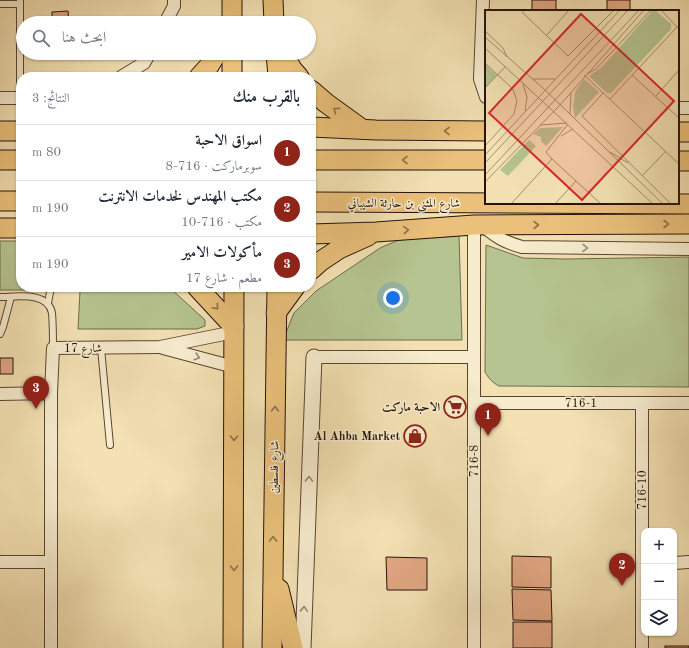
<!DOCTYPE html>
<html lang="ar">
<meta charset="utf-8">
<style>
:root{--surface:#fff;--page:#f6f6f7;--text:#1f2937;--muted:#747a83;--line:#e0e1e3;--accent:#8f2418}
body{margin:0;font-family:"Old Standard TT",Amiri,serif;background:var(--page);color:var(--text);direction:rtl}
.controls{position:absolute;right:12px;bottom:12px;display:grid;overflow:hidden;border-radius:8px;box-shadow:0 1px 3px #0004}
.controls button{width:36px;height:36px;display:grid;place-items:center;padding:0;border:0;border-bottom:1px solid var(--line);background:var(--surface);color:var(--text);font:20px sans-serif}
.you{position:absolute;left:393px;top:298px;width:14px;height:14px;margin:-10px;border:3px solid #fff;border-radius:50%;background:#1a73e8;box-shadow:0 0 0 6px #1a73e833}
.badge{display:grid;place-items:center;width:26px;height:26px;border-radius:50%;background:var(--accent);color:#fff;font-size:13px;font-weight:700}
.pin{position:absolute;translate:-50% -33px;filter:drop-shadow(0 1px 2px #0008)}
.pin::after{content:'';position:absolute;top:21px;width:14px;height:12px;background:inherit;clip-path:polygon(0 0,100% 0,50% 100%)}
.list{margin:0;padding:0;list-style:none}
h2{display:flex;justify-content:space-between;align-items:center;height:52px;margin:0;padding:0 16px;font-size:17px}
h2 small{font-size:13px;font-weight:400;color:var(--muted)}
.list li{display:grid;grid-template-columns:26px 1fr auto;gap:12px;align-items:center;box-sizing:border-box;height:56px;padding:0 16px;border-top:1px solid var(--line)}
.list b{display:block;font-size:15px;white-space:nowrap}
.list p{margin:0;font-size:13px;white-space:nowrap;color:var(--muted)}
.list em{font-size:13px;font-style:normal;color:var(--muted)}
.icon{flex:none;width:22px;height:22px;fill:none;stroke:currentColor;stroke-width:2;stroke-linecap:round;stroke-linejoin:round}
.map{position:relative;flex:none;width:689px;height:648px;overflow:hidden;direction:ltr}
.search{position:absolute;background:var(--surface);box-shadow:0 1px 3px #0004;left:16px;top:16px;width:300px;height:44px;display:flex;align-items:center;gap:10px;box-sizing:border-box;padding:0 14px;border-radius:22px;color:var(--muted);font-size:15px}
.panel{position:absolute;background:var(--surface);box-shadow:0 1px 3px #0004;left:16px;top:72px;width:300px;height:220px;border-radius:16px;direction:rtl}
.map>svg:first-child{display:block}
.green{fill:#b5c490;stroke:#6d6c4c}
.building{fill:#e2a784;stroke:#251308}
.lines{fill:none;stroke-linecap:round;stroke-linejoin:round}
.service-casing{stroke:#584633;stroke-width:8}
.minor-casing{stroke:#584633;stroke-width:14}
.tertiary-casing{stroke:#584633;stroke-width:17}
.primary-casing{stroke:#251308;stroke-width:21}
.service{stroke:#f7ecce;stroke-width:6}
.minor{stroke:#f7ecce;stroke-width:12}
.tertiary{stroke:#f7ecce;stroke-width:15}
.primary{stroke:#eac07a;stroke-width:19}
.oneway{stroke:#917247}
.oneway2{stroke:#988a75}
.labels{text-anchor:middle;stroke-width:3;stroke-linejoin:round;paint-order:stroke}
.street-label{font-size:12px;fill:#251308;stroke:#f7ecce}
.poi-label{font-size:12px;font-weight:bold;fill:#251308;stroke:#f7ecce;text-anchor:end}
.inset-road{fill:none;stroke:#a18f6f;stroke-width:1}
.view{fill:#d62828;fill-opacity:0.15;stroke:#d62828;stroke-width:2}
.inset-edge{fill:none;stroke:#251308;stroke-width:2}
</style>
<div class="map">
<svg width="689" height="648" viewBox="0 0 689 648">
<rect width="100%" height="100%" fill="#f3e1b3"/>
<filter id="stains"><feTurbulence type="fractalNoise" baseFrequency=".005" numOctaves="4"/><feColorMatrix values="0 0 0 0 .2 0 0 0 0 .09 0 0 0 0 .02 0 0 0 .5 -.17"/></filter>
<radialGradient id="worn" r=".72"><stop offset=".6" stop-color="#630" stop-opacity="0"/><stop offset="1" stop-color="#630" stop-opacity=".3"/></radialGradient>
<g class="green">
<polygon points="410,235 459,235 462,340 283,340 294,313 316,291 380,248"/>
<polygon points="0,241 21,241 21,287 40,287 40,290 0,290"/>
<path d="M486,245l37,13 42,1 124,-2v130l-190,-1c-6,-3 -10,-7 -14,-14z"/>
<polygon points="84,287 169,287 205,320 205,326 197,329 78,329 80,291"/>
</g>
<g class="building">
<rect x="532" y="0" width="24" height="11"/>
<rect x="607" y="0" width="23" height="11"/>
<polygon points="68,11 69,23 52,23 52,12"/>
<rect x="0" y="358" width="13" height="16"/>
<polygon points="512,556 551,557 551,588 512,587"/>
<polygon points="386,557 427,558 427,590 387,590"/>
<polygon points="512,589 551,590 552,621 513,620"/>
<rect x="513" y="622" width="39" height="26"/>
<rect x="665" y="646" width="24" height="2"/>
</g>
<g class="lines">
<g class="service-casing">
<g id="service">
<polyline points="20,0 20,98"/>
<polyline points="0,4 20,4"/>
<path d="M0,297c16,0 48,-6 52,16 1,12 1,24 1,35"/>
<polyline points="48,303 51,287"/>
<polyline points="0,334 3,327 11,297"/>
<polyline points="101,348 110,445"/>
</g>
</g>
<g class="minor-casing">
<g id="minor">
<polyline points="483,0 480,79 486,97"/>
<polyline points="165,23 174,6 174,0"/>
<polyline points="121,77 144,63 150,53"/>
<polyline points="0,98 21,98"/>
<polyline points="678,108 689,108"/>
<path d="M482,225c14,12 22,17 40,22l167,2"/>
<polyline points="163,348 234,367"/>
<polyline points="314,357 474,357"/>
<polyline points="51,393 51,648"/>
<polyline points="0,394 51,393 53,348 160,347 234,332"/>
<polyline points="474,403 689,403"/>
<polyline points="642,403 642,648"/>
<polyline points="0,562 51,562"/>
<polyline points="674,563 689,562"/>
<polyline points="474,648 474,225"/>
</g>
</g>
<g class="tertiary-casing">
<polyline id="tertiary" points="303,648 314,357"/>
</g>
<g class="primary-casing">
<g id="primary">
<polyline points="232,0 232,23"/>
<polyline points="273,0 274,23"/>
<polyline points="232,53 232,77"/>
<polyline points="276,53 278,77"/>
<polyline points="283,53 292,69 299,77"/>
<polyline points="199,77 209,66 217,53"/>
<polyline points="311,90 326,103 362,129"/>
<polyline points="311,127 376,130 486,131"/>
<polyline points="0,131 21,131"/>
<polyline points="678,132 689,132"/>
<polyline points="0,160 21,160"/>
<polyline points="311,160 486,160"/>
<polyline points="678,161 689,161"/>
<polyline points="0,201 21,201"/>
<polyline points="311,202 689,204"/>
<polyline points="0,228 21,228"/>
<polyline points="311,234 376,232 474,225 689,224"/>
<polyline points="311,270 321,261 339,249 368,236"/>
<polyline points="197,287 234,327"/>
<polyline points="276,313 295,287"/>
<polyline points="279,589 293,648"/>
<polyline points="233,648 234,287"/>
<polyline points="272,648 277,287"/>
</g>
</g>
<use href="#service" class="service"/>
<use href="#minor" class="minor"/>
<use href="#tertiary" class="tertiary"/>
<use href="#primary" class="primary"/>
</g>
<defs><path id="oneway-chevron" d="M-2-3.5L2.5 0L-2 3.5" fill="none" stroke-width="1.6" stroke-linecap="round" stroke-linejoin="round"/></defs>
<g class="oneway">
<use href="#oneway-chevron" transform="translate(336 110) rotate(-143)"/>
<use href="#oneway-chevron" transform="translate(447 131) rotate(-180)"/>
<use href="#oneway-chevron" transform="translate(405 160) rotate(-180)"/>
<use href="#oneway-chevron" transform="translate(666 224)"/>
<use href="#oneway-chevron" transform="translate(536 225)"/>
<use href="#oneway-chevron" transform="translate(406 230) rotate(-4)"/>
<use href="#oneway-chevron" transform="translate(216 307) rotate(49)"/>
<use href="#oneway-chevron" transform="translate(275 409) rotate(-89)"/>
<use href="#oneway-chevron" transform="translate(234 438) rotate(90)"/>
<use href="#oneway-chevron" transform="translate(273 539) rotate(-89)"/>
<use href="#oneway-chevron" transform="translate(234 568) rotate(90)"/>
</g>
<g class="oneway2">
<use href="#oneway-chevron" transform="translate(585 248) rotate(1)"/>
<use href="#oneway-chevron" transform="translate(197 357) rotate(16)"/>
<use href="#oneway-chevron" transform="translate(309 479) rotate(-88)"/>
<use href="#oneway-chevron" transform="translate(304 609) rotate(-88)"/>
</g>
<defs>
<g id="supermarket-ring" transform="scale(1.15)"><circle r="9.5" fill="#f7ecce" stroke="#8f2418" stroke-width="1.5"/><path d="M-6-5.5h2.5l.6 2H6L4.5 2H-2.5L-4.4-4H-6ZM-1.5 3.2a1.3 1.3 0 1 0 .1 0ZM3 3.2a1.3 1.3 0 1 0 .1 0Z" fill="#8f2418"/></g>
<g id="shop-ring" transform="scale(1.15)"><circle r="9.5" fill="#f7ecce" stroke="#8f2418" stroke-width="1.5"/><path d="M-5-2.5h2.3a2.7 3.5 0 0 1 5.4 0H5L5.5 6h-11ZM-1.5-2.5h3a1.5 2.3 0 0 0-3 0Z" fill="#8f2418"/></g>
</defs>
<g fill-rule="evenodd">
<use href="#supermarket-ring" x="455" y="407"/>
<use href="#shop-ring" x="415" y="436"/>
</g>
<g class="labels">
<g class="street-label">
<text x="404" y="207">شارع المثنى بن حارثة الشيباني</text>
<text x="83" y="352">شارع 17</text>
<text x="581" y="407">716-1</text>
<text transform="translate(474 461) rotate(-90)" y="4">716-8</text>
<text transform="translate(274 467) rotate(-89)" y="4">شارع فلسطين</text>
<text transform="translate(642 490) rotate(-90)" y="4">716-10</text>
</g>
<g class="poi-label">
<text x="440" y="411">الاحبة ماركت</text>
<text x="400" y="440">Al Ahba Market</text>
</g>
</g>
<g transform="translate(485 10)">
<rect width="194" height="194" fill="#f3e1b3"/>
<path d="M167,1h4l15,13v5l-60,64h-4l-18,-17 13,-9zM0,54l12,11 -12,13zM99,69l15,13 -24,26 -2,-11 2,-15zM78,117l-17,19 -5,-5v-4l-8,-3 7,-6zM44,130l7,6 -28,30 -8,-6z" fill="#b5c490"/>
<path class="inset-road" d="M38,0v3l45,43 46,-46M176,0l18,19M0,21l18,17 4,9M61,26l23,-26M0,27l59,52 119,115M0,38l168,156M0,53l28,26 4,12 -3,13 -29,32M102,64l9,-5 55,-59M99,65l95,89M147,65l47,43M48,69h22M38,74l4,13 -2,14M0,78l20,-21M118,83l-21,23 89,88M171,86l23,-26M125,89l67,-72M85,104l1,-21M55,115l27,-2M76,126l12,-7M125,142l18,11M0,145l135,-145M67,149l49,45M0,153l143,-153M0,165l154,-165M157,166l24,-25M0,172l75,-77 84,-95M26,194l41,-45 -6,-7 22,-28M70,194l21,-23"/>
<path class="view" d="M96,4l93,87 -92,99 -93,-87z"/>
<rect width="194" height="194" class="inset-edge"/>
</g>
<rect width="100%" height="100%" filter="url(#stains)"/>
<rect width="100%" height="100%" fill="url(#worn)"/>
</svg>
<div class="controls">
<button>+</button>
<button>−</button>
<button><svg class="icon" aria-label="layers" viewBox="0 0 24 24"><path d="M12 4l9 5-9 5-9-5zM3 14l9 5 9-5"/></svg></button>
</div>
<div class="you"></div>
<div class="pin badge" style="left:488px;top:436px">1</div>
<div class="pin badge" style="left:622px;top:586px">2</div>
<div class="pin badge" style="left:36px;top:409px">3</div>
<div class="search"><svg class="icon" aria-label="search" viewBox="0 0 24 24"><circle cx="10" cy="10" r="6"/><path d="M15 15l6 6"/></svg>ابحث هنا</div>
<section class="panel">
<h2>بالقرب منك<small>النتائج: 3</small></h2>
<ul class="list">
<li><span class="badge">1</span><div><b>اسواق الاحبة</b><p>سوبرماركت · 716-8</p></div><em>80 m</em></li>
<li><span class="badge">2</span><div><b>مكتب المهندس لخدمات الانترنت</b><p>مكتب · 716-10</p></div><em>190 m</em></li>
<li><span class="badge">3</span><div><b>مأكولات الامير</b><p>مطعم · شارع 17</p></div><em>190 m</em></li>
</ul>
</section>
</div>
